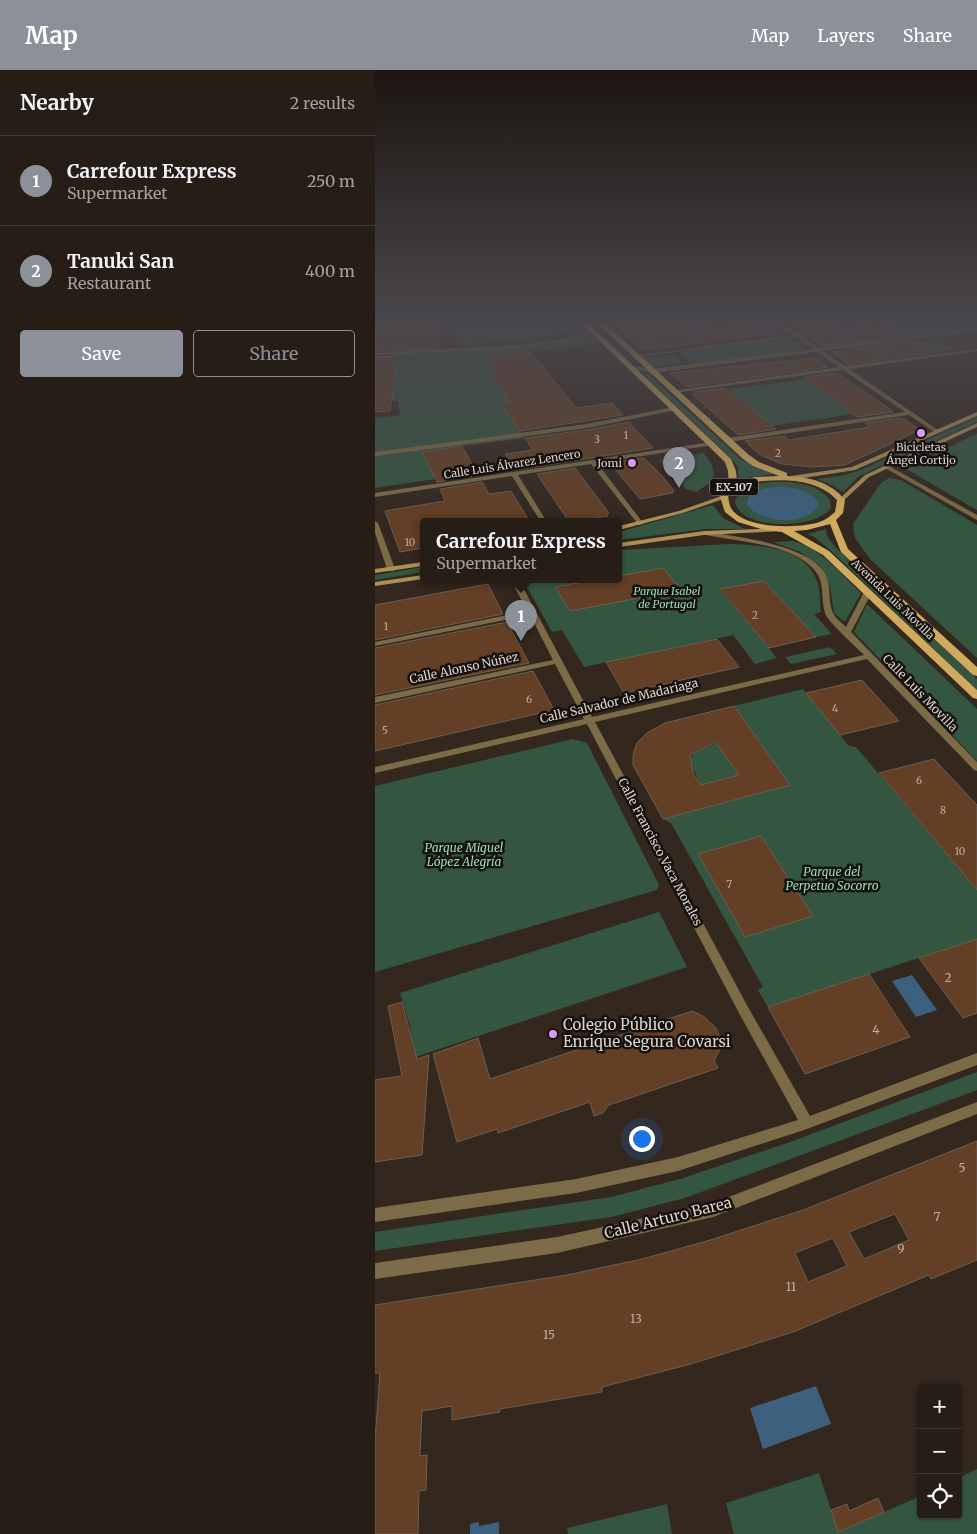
<!DOCTYPE html>
<meta charset="utf-8">
<style>
:root{--surface:#261d16;--page:#2e261f;--text:#f1f3f6;--muted:#a4a2a1;--line:#423b35;--accent:#8c9099}
body{margin:0;font-family:Merriweather,serif;background:var(--page);color:var(--text)}
.controls{position:absolute;right:15px;bottom:15px;display:grid;overflow:hidden;border-radius:5px;box-shadow:0 1px 4px #0004}
.controls button{width:45px;height:45px;display:grid;place-items:center;padding:0;border:0;border-bottom:1px solid var(--line);background:var(--surface);color:var(--text);font:25px sans-serif}
.you{position:absolute;left:266px;top:1068px;width:18px;height:18px;margin:-12px;border:4px solid #fff;border-radius:50%;background:#1a73e8;box-shadow:0 0 0 8px #1a73e833}
.badge{display:grid;place-items:center;width:32px;height:32px;border-radius:50%;background:var(--accent);color:#fff;font-size:16px;font-weight:700}
.pin{position:absolute;translate:-50% -41px;filter:drop-shadow(0 1px 2px #0008)}
.pin::after{content:'';position:absolute;top:26px;width:18px;height:15px;background:inherit;clip-path:polygon(0 0,100% 0,50% 100%)}
.popup{position:absolute;left:45px;top:448px;width:202px;height:65px;box-sizing:border-box;display:grid;place-content:center;border-radius:5px;background:var(--surface);filter:drop-shadow(0 1px 4px #0005);font-size:16px;white-space:nowrap;color:var(--muted)}
.popup b{font-size:19px;color:var(--text)}
.popup::after{content:'';position:absolute;left:50%;top:100%;margin-left:-10px;border:10px solid transparent;border-top-color:var(--surface)}
.list{margin:0;padding:0;list-style:none}
h2{display:flex;justify-content:space-between;align-items:center;height:65px;margin:0;padding:0 20px;font-size:21px}
h2 small{font-size:16px;font-weight:400;color:var(--muted)}
.list li{display:grid;grid-template-columns:32px 1fr auto;gap:15px;align-items:center;box-sizing:border-box;height:90px;padding:0 20px;border-top:1px solid var(--line)}
.list b{display:block;font-size:19px;white-space:nowrap}
.list p{margin:0;font-size:16px;white-space:nowrap;color:var(--muted)}
.list em{font-size:16px;font-style:normal;color:var(--muted)}
.actions{display:flex;gap:10px;padding:15px 20px}
.actions a{flex:1;padding:11px 0;border:1px solid var(--accent);border-radius:5px;text-align:center;font-size:18px;color:var(--accent)}
.actions .main{background:var(--accent);color:#fff}
.icon{flex:none;width:28px;height:28px;fill:none;stroke:currentColor;stroke-width:2;stroke-linecap:round;stroke-linejoin:round}
.map{position:relative;flex:none;width:602px;height:1464px;overflow:hidden}
header{display:flex;align-items:center;gap:30px;box-sizing:border-box;height:70px;padding:0 25px;background:var(--accent);color:#fff}
header strong{font-size:24px}
nav{display:flex;gap:28px;margin-inline-start:auto;font-size:18px}
main{display:flex}
aside{flex:1;background:var(--surface)}
.map>svg:first-child{display:block}
.green{fill:#345640}
.water{fill:#3c607d}
.building{fill:#633f25;stroke:#6c5e54;fill-rule:evenodd}
.lines{fill:none;stroke-linecap:round;stroke-linejoin:round}
.street{fill:#7c6b47;fill-rule:evenodd}
.secondary{fill:#ac8f55;fill-rule:evenodd}
.primary{fill:#d0ab5f;fill-rule:evenodd}
.poi-dot{fill:#d89bf8;stroke:#16110d;stroke-width:2}
.labels{text-anchor:middle;stroke-width:5;stroke-linejoin:round;paint-order:stroke}
.number-label{font-size:10px;fill:#beaea4}
.far-poi-label{font-size:11px;fill:#dcd3ce;stroke:#16110d}
.far-street-label{font-size:11px;fill:#dcd3ce;stroke:#16110d}
.shield{fill:#16110d;stroke:#a19994;stroke-width:1}
.shield-label{font-size:11px;font-weight:bold;fill:#dcd3ce}
.far-park-label{font-size:11px;font-style:italic;fill:#9bdfb2;stroke:#16110d}
.street-label{font-size:12px;fill:#dcd3ce;stroke:#16110d}
.park-label{font-size:12px;font-style:italic;fill:#9bdfb2;stroke:#16110d}
.near-number-label{font-size:12px;fill:#beaea4}
.near-poi-label{font-size:15px;fill:#dcd3ce;stroke:#16110d;text-anchor:start}
.near-street-label{font-size:15px;fill:#dcd3ce;stroke:#16110d}
</style>
<header>
<strong>Map</strong>
<nav><a>Map</a><a>Layers</a><a>Share</a></nav>
</header>
<main>
<aside>
<h2>Nearby<small>2 results</small></h2>
<ul class="list">
<li><span class="badge">1</span><div><b>Carrefour Express</b><p>Supermarket</p></div><em>250 m</em></li>
<li><span class="badge">2</span><div><b>Tanuki San</b><p>Restaurant</p></div><em>400 m</em></li>
</ul>
<div class="actions"><a class="main">Save</a><a>Share</a></div>
</aside>
<div class="map">
<svg width="602" height="1464" viewBox="0 0 602 1464">
<rect width="100%" height="100%" fill="#33271e"/>
<g class="green">
<polygon points="109,250 188,250 200,262 90,275 75,254"/>
<polygon points="559,250 594,250 602,255 602,259 453,278 444,276 433,267"/>
<polygon points="210,264 220,274 110,287 117,298 128,303 116,305 185,318 192,326 128,334 150,368 47,381 60,409 0,418 0,348 25,345 23,331 0,332 18,322 20,309 0,302 20,301 18,281 140,275 166,273"/>
<polygon points="407,269 417,269 430,278 424,281 325,294 314,292 304,284 311,281"/>
<polygon points="560,269 580,280 556,283 537,272"/>
<polygon points="297,285 307,293 277,297 268,288"/>
<polygon points="272,303 367,390 398,404 363,409 363,397 356,388 269,305"/>
<polygon points="431,309 477,344 397,356 353,319"/>
<polygon points="602,347 602,352 484,406 468,422 459,416 442,409 466,406 486,400"/>
<polygon points="602,364 602,440 531,399 592,368"/>
<polygon points="329,383 337,395 339,405 333,414 321,422 311,419 284,390"/>
<polygon points="514,408 526,410 602,455 602,588 495,489 480,468 478,454 506,413"/>
<path d="M394,412c20,-1 47,0 61,18l1,8c-15,22 -92,23 -96,-7 5,-14 21,-17 34,-19z"/>
<polygon points="338,435 348,448 370,459 331,459 244,470 244,462"/>
<polygon points="451,459 452,466 461,478 602,609 602,620 454,479 439,467 432,464"/>
<path d="M417,471c28,6 49,33 69,52l-15,27 -3,1 -9,-8 -4,-27 -10,-20 -20,-14 -27,-10z"/>
<path d="M354,474c30,1 76,3 88,37 4,9 2,21 4,31l-7,2 18,20 -16,3 -52,-56 -44,9 57,68 -22,6 -22,-29 -149,32 -22,-37 -10,2 -29,-52h96v-30z"/>
<polygon points="48,497 48,502 0,510 0,505"/>
<polygon points="492,534 602,639 602,691 479,562"/>
<polygon points="455,577 462,584 416,594 410,587"/>
<polygon points="428,619 474,676 481,677 602,820 602,869 393,937 383,920 388,917 296,753 288,749 415,715 359,636"/>
<polygon points="198,669 212,673 284,815 282,820 0,902 0,716"/>
<polygon points="342,673 364,705 326,715 314,691 319,683"/>
<polygon points="284,842 312,897 40,987 35,956 25,923"/>
<polygon points="602,1002 602,1020 310,1128 236,1147 0,1181 0,1162 236,1127 305,1109 415,1072"/>
<polygon points="602,1399 602,1464 359,1464 351,1433 444,1403 463,1462 546,1426 546,1445 583,1445 583,1408"/>
<polygon points="292,1434 297,1464 193,1464 192,1458"/>
</g>
<g class="water">
<path d="M408,417c13,1 26,3 34,13l1,7c-14,19 -58,16 -71,-2l1,-7c8,-10 23,-11 35,-11z"/>
<polygon points="537,905 562,940 541,947 517,911"/>
<polygon points="441,1316 456,1354 388,1379 375,1338"/>
<polygon points="104,1452 104,1456 124,1452 124,1464 95,1464 95,1454"/>
</g>
<g class="building">
<polygon points="0,250 62,250 64,258 62,278 0,281"/>
<polygon points="234,250 294,250 301,257 251,264"/>
<polygon points="305,250 361,250 311,257"/>
<polygon points="407,250 500,250 503,252 426,262"/>
<polygon points="396,251 411,262 268,280 256,269"/>
<polygon points="512,257 527,266 447,276 435,268"/>
<polygon points="536,271 556,283 474,294 456,282"/>
<polygon points="156,282 201,338 237,333 248,345 145,361 129,338 128,334 135,333 115,305 121,304 109,287"/>
<polygon points="23,286 15,341 0,342 0,287"/>
<polygon points="441,288 453,297 312,317 295,303"/>
<polygon points="462,303 513,338 518,342 482,347 428,307"/>
<polygon points="350,318 380,341 401,359 363,365 317,324 321,324 319,322"/>
<polygon points="527,348 545,360 470,395 437,397 407,394 385,385 370,371 409,366 414,370 495,357 490,353"/>
<polygon points="254,352 278,378 140,400 130,384 158,380 150,368 212,360"/>
<polygon points="87,376 103,405 62,412 47,382"/>
<polygon points="269,388 287,406 299,421 297,421 298,423 265,429 235,393"/>
<polygon points="200,398 234,443 232,444 233,446 197,452 193,450 162,404"/>
<polygon points="107,412 114,424 136,421 155,452 118,452 117,450 104,452 48,452 48,478 25,482 10,441 70,431 65,419"/>
<polygon points="288,498 306,520 195,541 180,517 221,510 244,510 244,506"/>
<polygon points="389,511 441,567 394,578 345,519"/>
<polygon points="113,514 128,544 0,570 0,535"/>
<polygon points="132,552 154,593 0,625 0,578"/>
<polygon points="342,569 364,597 249,623 231,592"/>
<polygon points="158,601 179,640 0,681 0,635"/>
<polygon points="487,610 524,651 465,665 431,623"/>
<path d="M359,636l56,79 -127,34 -30,-54v-10l4,-12 10,-10 18,-10zM341,672l23,33 -38,10 -8,-12 -3,-18z"/>
<polygon points="559,689 602,735 602,820 504,703"/>
<polygon points="386,766 438,846 370,867 323,784"/>
<polygon points="602,869 602,943 588,948 544,888"/>
<polygon points="494,904 535,967 430,1004 393,937"/>
<polygon points="27,932 42,989 54,985 47,1085 0,1092 0,1010 27,1006 13,936"/>
<polygon points="317,941 328,946 341,958 345,967 346,977 339,991 343,998 234,1035 228,1043 219,1046 215,1032 123,1063 122,1059 82,1072 58,984 103,968 115,1009"/>
<path d="M602,1071v119l-46,19 -2,-4 -136,57 -102,32 -89,23v5l-102,17v3l-48,8v-14l-30,5 -2,45 7,-1 -1,35 -7,1 -1,43h-43v-94l5,-67h-5v-68l192,-30 75,-16 65,-18 96,-31zM520,1144l14,26 -45,19 -15,-27zM458,1168l14,28 -39,16 -13,-29z"/>
<polygon points="503,1428 509,1442 463,1462 456,1440 472,1434 474,1441"/>
</g>
<g class="lines">
<g class="street">
<polygon points="296,250 301,250 309,256 308,259 378,250 394,250 241,269 239,268 302,259 304,257"/>
<polygon points="397,250 403,250 423,264 537,250 553,250 427,267 444,278 602,259 602,261 447,281 470,296 602,279 602,281 474,299 563,360 563,362 561,363 534,345 353,372 350,370 353,368 530,342 468,300 299,323 296,321 464,297 442,282 277,303 253,298 256,296 277,299 438,279 421,267 261,287 259,286 418,265"/>
<polygon points="599,250 602,250 602,252"/>
<polygon points="202,267 204,269 140,278 0,285 0,283 140,276"/>
<polygon points="299,337 302,339 301,340 212,358 0,386 0,382 212,354"/>
<polygon points="336,372 338,373 338,375 222,393 268,453 265,455 263,454 216,394 143,405 172,452 166,452 137,406 0,427 0,423"/>
<polygon points="510,396 514,396 602,445 602,450 510,398"/>
<polygon points="0,451 3,453 20,499 19,501 16,501 12,499 0,463"/>
<path d="M329,461c31,6 111,13 123,47 4,11 1,24 6,35 2,5 9,10 13,14l18,-35 4,-2h3l1,2 -21,40 126,130v9l-3,-1 -107,-111 -272,63 153,285 62,109 167,-63v12l-170,64 -129,42 -102,22 -201,29v-14l201,-29 102,-22 120,-37 -58,-105 -153,-291 -212,49v-6l209,-48 -29,-55 -180,39v-6l178,-37 -23,-45 -155,31v-4l152,-31 -16,-31h8l73,137 272,-62c-8,-8 -37,-34 -39,-42 -4,-12 -1,-28 -7,-38 -20,-32 -83,-33 -116,-41l-1,-1z"/>
<polygon points="602,1032 602,1044 338,1147 182,1183 0,1209 0,1193 182,1167 338,1133"/>
</g>
<g class="secondary">
<polygon points="602,342 602,346 480,400 416,410 413,408 416,406 477,397"/>
<polygon points="602,353 602,357 494,407 468,431 463,430 490,405"/>
<polygon points="349,425 351,426 351,428 308,443 244,460 244,456 304,441"/>
<polygon points="405,458 407,459 407,461 329,465 244,477 244,473 329,461"/>
<polygon points="48,492 48,496 0,503 0,499"/>
<polygon points="48,505 48,509 0,516 0,512"/>
</g>
<path class="primary" d="M203,250h7l146,139 5,12 1,11 18,-5 24,-1 -26,-10 -10,-7 -149,-139h7l148,135 10,7 28,11v3c22,1 44,6 58,24l-2,13 -7,7 12,29 129,118v9l-4,-1 -132,-123 -11,-28 -23,6 -13,1 35,20 148,139v9l-4,-1 -150,-143 -41,-23 -21,-3 -23,-7 -13,-10 -5,-15 9,-10 -1,-16 -3,-9zM388,411c26,-2 55,-1 74,19l-2,12c-4,3 -8,7 -13,9 -19,8 -79,9 -91,-13 -2,-3 -2,-8 -3,-11 9,-11 21,-14 35,-16z"/>
</g>
<linearGradient id="sky" x2="0" y2="1"><stop stop-color="#1c1510"/><stop offset="0.55" stop-color="#4a474c"/><stop offset="1" stop-color="#4a474c" stop-opacity="0"/></linearGradient>
<rect width="602" height="455" fill="url(#sky)"/>
<g class="poi-dot">
<circle cx="546" cy="363" r="5"/>
<circle cx="257" cy="393" r="5"/>
<circle cx="178" cy="964" r="5"/>
</g>
<g class="labels">
<g class="number-label">
<text x="251" y="369">1</text>
<text x="222" y="373">3</text>
<text x="403" y="387">2</text>
<text x="35" y="476">10</text>
<text x="380" y="549">2</text>
<text x="11" y="560">1</text>
<text x="154" y="633">6</text>
<text x="460" y="642">4</text>
<text x="10" y="664">5</text>
<text x="544" y="714">6</text>
<text x="568" y="744">8</text>
<text x="585" y="785">10</text>
<text x="354" y="818">7</text>
</g>
<g class="far-poi-label">
<text x="546" y="381">Bicicletas<tspan x="546" dy="13">Ángel Cortijo</tspan></text>
<text x="247" y="397" text-anchor="end">Jomi</text>
</g>
<g class="far-street-label">
<text transform="translate(137 394) rotate(-9)" y="4">Calle Luis Álvarez Lencero</text>
<text transform="translate(518 529) rotate(44)" y="4">Avenida Luis Movilla</text>
</g>
<rect class="shield" x="335" y="408.5" width="48" height="17" rx="4"/>
<g class="shield-label">
<text x="359" y="421">EX-107</text>
</g>
<g class="far-park-label">
<text x="292" y="525">Parque Isabel<tspan x="292" dy="13">de Portugal</tspan></text>
</g>
<g class="street-label">
<text transform="translate(89 598) rotate(-12)" y="4">Calle Alonso Núñez</text>
<text transform="translate(545 623) rotate(46)" y="4">Calle Luis Movilla</text>
<text transform="translate(244 631) rotate(-13)" y="4">Calle Salvador de Madariaga</text>
<text transform="translate(285 782) rotate(62)" y="4">Calle Francisco Vaca Morales</text>
</g>
<g class="park-label">
<text x="89" y="782">Parque Miguel<tspan x="89" dy="14">López Alegría</tspan></text>
<text x="457" y="806">Parque del<tspan x="457" dy="14">Perpetuo Socorro</tspan></text>
</g>
<g class="near-number-label">
<text x="573" y="912">2</text>
<text x="501" y="964">4</text>
<text x="587" y="1102">5</text>
<text x="562" y="1151">7</text>
<text x="526" y="1183">9</text>
<text x="416" y="1221">11</text>
<text x="261" y="1253">13</text>
<text x="174" y="1269">15</text>
</g>
<g class="near-poi-label">
<text x="188" y="960">Colegio Público<tspan x="188" dy="17">Enrique Segura Covarsi</tspan></text>
</g>
<g class="near-street-label">
<text transform="translate(293 1148) rotate(-14)" y="5">Calle Arturo Barea</text>
</g>
</g>
</svg>
<div class="controls">
<button>+</button>
<button>−</button>
<button><svg class="icon" aria-label="locate" viewBox="0 0 24 24"><circle cx="12" cy="12" r="6"/><path d="M12 2v4M12 18v4M2 12h4M18 12h4"/></svg></button>
</div>
<div class="you"></div>
<div class="pin badge" style="left:146px;top:571px">1</div>
<div class="popup"><b>Carrefour Express</b>Supermarket</div>
<div class="pin badge" style="left:304px;top:418px">2</div>
</div>
</main>
